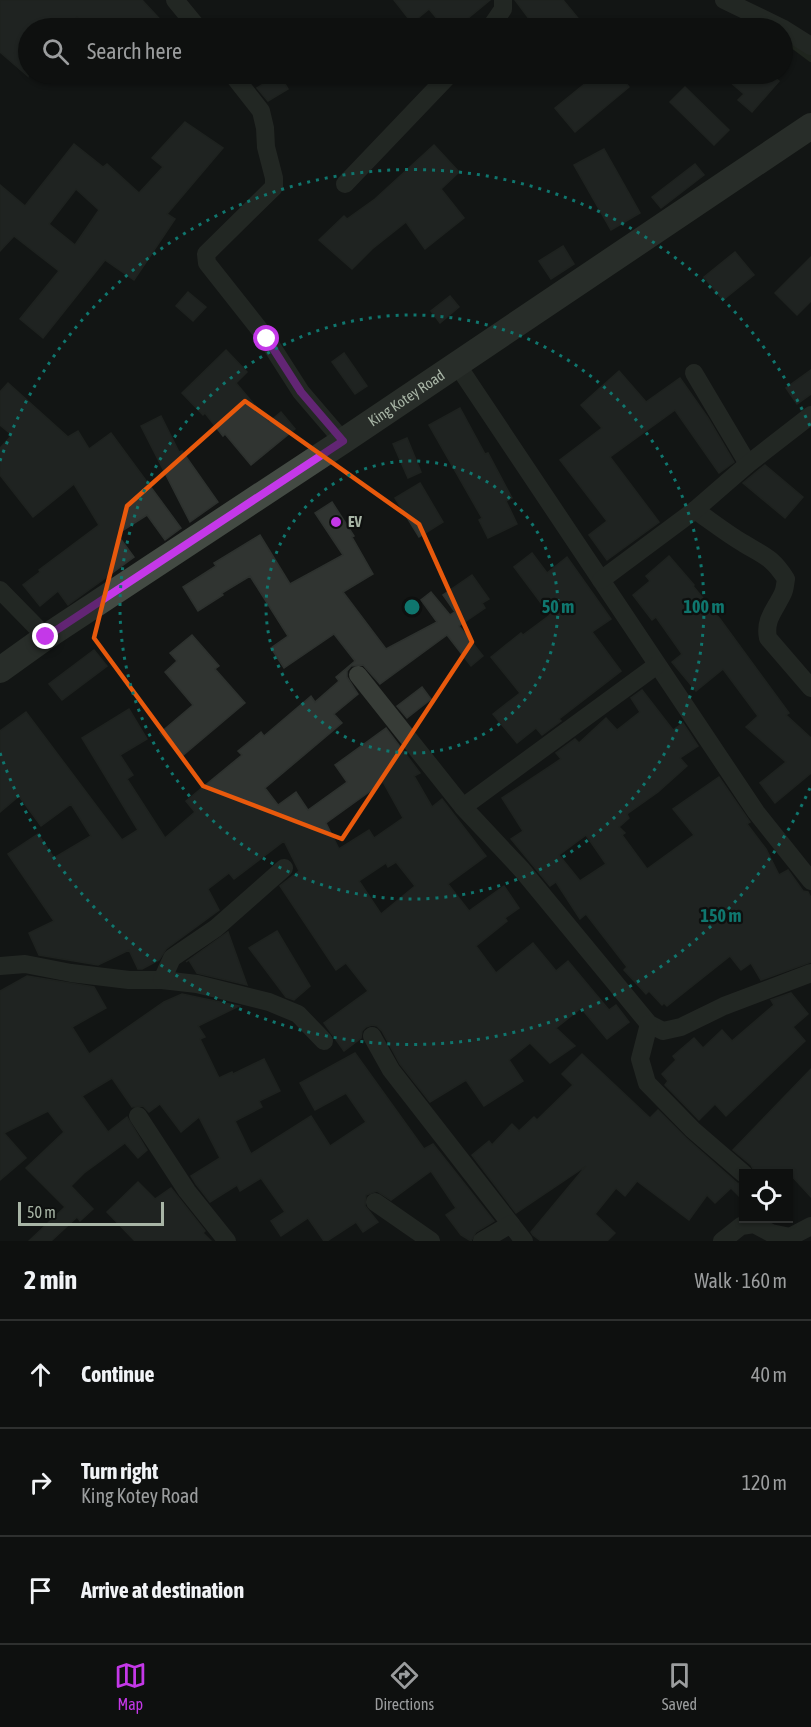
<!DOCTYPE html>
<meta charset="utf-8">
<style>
:root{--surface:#0e100f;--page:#171918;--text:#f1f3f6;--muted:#9b9d9e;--line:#2e302f;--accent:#c438e8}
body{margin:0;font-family:"Asap Condensed",sans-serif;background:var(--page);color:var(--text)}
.controls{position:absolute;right:18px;bottom:18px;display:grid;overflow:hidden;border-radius:0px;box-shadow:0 2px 4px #0004}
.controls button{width:54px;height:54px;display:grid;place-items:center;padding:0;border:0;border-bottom:2px solid var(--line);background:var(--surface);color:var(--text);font:30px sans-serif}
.scale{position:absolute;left:18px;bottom:15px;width:146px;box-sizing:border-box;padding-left:6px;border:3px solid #a8b5a6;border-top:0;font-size:16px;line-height:21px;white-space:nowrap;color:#a8b5a6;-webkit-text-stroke:4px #0e100f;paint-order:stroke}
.stop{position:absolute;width:18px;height:18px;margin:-14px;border:4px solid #c438e8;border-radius:50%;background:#fff}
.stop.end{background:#c438e8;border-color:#fff;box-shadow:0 2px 6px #0008}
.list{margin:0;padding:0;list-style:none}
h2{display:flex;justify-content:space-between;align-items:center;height:78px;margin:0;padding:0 24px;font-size:26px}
h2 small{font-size:20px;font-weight:400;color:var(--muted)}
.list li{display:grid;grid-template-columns:39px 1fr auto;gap:18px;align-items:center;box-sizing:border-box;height:108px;padding:0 24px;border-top:2px solid var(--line)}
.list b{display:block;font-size:22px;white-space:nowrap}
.list p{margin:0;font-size:20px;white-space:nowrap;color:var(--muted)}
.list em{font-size:20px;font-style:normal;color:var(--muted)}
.icon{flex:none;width:33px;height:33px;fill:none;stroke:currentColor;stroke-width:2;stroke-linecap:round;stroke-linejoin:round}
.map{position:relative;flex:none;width:811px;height:1241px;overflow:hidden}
.search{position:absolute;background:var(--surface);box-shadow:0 2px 4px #0004;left:18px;right:18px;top:18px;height:66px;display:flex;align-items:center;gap:15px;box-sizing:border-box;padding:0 21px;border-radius:33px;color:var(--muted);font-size:22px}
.sheet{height:402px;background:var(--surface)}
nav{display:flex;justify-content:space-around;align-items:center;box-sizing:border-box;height:84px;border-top:2px solid var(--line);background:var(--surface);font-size:16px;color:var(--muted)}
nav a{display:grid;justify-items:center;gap:3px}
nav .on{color:var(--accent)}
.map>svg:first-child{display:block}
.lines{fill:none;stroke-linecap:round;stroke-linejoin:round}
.stream{stroke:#30382a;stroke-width:6}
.building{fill:#303431;stroke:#2d312e;stroke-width:1.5;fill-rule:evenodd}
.street{stroke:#373c37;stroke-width:18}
.secondary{stroke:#434a43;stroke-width:26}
.route{stroke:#c438e8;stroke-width:8}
.marked{fill:none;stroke:#e8590c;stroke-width:4.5;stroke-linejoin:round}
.ring{fill:none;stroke:#0f766e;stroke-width:3;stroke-dasharray:3 6}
.poi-dot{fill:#c438e8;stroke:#0e100f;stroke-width:2}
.labels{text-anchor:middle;stroke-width:4.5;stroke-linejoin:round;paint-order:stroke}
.street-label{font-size:15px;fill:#a8b5a6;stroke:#0e100f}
.poi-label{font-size:15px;font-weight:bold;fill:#a8b5a6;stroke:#0e100f;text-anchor:start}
.centre{fill:#0f766e;stroke:#0e100f;stroke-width:3}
.ring-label{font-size:18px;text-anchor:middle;font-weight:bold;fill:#0f766e;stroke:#0e100f;stroke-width:4.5;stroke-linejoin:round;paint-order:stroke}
</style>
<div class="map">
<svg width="811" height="1241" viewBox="0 0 811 1241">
<rect width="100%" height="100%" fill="#131514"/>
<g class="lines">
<polyline class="stream" points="783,38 811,59"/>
</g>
<g class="building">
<polygon points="0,0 142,0 168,28 87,28 77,17 68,28 28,28 28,76 0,52"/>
<polygon points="394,0 490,0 456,28 445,28 429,9 412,23"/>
<polygon points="515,0 563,0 586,28 536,28"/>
<polygon points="279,74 288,89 268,101 257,88"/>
<polygon points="597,74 618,74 629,87 575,132 555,108"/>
<polygon points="721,74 770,74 779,81 752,112 738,100 744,94"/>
<polygon points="685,87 729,130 714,145 670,102"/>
<path d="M185,122l38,26 -56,66 8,5 -41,61 -29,-20 -62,78 -23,-19 39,-48 -45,-35 -14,15v-66l25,21 49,-62 29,23 4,-3 32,29 24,-26 -11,-9zM76,189l23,21 -24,35 -26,-21z"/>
<polygon points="434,145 459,172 441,189 464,218 425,249 406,222 372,249 352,269 319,240 344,216 347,219 375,199"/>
<polygon points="604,149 640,213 611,230 574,165"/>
<polygon points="695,164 704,175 661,208 652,197"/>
<polygon points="563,246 574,264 551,279 539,261"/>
<polygon points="735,252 754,275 723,300 704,277"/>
<polygon points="811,257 811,301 797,315 775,293"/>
<polygon points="188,292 206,307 193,321 176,306"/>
<polygon points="450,296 459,307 440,323 431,311"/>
<polygon points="226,350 247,372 236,383 269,422 281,412 295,429 251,465 225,434 223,436 205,413 203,415 182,393"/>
<polygon points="344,353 367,386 355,394 332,362"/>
<polygon points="811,370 811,394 797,404 786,388"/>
<polygon points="619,371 646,402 680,378 708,418 734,462 719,473 675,410 610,457 659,522 607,560 589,535 607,521 560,460 602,428 581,405"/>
<polygon points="8,383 68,437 78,431 89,449 111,433 181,528 165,540 147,515 117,534 134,557 68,605 58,591 40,606 23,585 40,572 39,570 99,525 74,484 33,517 0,475 0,448 12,435 0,425 0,392"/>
<polygon points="460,408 485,454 488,453 512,498 506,501 517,524 488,538 479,520 482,518 429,425"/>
<polygon points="161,416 179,452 182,451 218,502 190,522 141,426"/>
<polygon points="407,438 421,472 408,478 393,444"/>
<polygon points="765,465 803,497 785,518 743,483"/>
<polygon points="420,483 443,522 419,537 395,498"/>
<path d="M332,502l22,34 -2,1 21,37 -30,18 43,57 51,-27 -16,-22 10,-8 19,23 5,-3 -12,-17 29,-20 17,24 -7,4 3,5 -26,18 24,30 -12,10 -24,-31 -67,49 -17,-19 -12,1 -4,5v6l11,17 -24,20 8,9 -77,65 13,17 18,-13 12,18 39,-28 -12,-17 51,-37 34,45 -6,3 18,31 10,-8 44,57 -38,28 21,27 35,-25 15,22 -14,10 2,3 -31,25 20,27 37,-30 23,28 12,-10 41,49 7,-5 13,17 -22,17 -26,-31 -25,20 19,18 -25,17 -20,-20 -21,17 14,21 -39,25 -18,-26 -36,22 -30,-38 -18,-33 -5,-5 -5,-1 -6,2 -4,4 -1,7 -17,13 -20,-28 44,-32 -22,-28 -10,7 -56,-84 19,-15 -15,-30 -50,38 -5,-6 -21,16 11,21 -53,39 -7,11 -17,9h-4l-9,-19 -31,15 -59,-10 -10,-22 25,-12 -46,-67 30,-20 16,24 37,-22 -20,-32 -30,22 -22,-30 -19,16v-81l26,-19 96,128 16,-10 -56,-92 47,-29 18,30 -27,16 13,20 -6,4 38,59 30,-26 -9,-11 56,-46 -4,-4 23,-19 3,4 47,-40 4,6 24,-21 -3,-4 19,-16 -21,-27 -50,34 -13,-20 17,-12 -38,-60 -28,17 1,2 -25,16 -15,-24 33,-21 -2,-3 46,-28 30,49 53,-29 -28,-42zM383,782l20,36 -29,20 -5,-8 -30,19 -13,-26zM396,862l19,24 -34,28 -22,-33 27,-18 2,4z"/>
<polygon points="532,553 547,573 567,557 611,619 592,632 621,671 559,719 561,721 542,735 536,728 517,743 493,714 520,693 491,657 521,633 523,635 550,615 514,567"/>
<polygon points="669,556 694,585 693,586 720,619 789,713 786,715 811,738 811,773 775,803 760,783 786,762 746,727 758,716 723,669 696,691 672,662 682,654 656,617 652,620 633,595 650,581 646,576"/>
<polygon points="192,635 219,666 215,669 245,703 181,757 160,733 193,705 165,672 177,661 170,653"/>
<polygon points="94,650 107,666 62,700 49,684"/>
<polygon points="422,687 431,699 407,718 397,706"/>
<path d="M642,690l31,40 10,-7 15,23 -18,12 7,8 -29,26 -31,22 2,4 -10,9 6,6 -3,2 25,34 47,-34 -21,-26 46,-32 31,45 -3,2 19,25 13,26 9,-5 15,21 5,1 3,6v64l-50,18 -10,-17 -10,7 -11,-14 -63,50 -3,-3 -2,2 -13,-14 -3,3 -22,-24 3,-3 -41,-53 -6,5 -24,-37 -6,4 -39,-47 12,-8 -21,-33 59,-39 -5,-6 19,-14 4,4 27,-25 11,12 23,-18 -9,-14zM586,835l20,29 -26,17 -21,-26z"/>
<polygon points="277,931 310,986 294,1000 286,997 249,948"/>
<polygon points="228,932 247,985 197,973 189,960 186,962"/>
<polygon points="27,976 94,987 106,1008 72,1027 89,1054 164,1002 182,994 239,1006 198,1026 205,1037 200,1039 219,1078 232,1072 233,1074 264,1059 280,1091 259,1101 262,1107 235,1121 251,1154 311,1116 330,1146 366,1122 346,1093 315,1110 300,1083 355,1053 424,1149 433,1144 494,1221 476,1232 471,1241 461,1235 446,1215 456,1208 431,1171 391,1200 377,1191 366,1195 365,1206 378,1222 363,1232 356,1222 327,1241 324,1241 308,1218 281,1236 271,1221 285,1212 261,1178 240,1191 237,1185 210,1202 196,1184 191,1176 220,1158 199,1117 181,1132 160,1104 149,1112 143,1106 132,1107 112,1078 82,1096 108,1132 127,1117 147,1150 138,1158 125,1143 84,1173 71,1186 93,1209 80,1221 77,1217 51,1241 29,1241 65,1207 26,1168 64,1132 48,1111 4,1133 26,1158 0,1180 0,991"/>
<polygon points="791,993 808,1014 793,1027 805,1041 726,1116 715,1104 699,1120 665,1085 668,1081 662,1074 676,1060 673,1056 694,1038 703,1048 722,1030 732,1041 774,1005 771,1000"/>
<polygon points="582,1054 650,1118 658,1110 686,1138 737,1183 744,1185 744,1201 731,1188 715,1203 707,1195 689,1220 637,1181 625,1196 616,1188 595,1214 615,1233 607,1241 541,1241 533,1235 531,1232 586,1166 516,1213 472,1155 489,1141 492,1145 512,1124 519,1131 534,1117 537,1120 573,1085 562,1074"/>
<polygon points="811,1069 811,1197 789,1173 755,1173 751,1165 733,1150"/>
<polygon points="138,1182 155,1199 171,1188 205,1231 203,1233 211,1241 135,1241 107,1212"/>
</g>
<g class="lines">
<g class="street">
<polyline points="175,0 198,28"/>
<polyline points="724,0 782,28 811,46"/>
<polyline points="490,28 503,9 503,0"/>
<polyline points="232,74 261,111 265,128 266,147 274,178 274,187 206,254 207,263 267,339 301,392 343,441"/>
<polyline points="345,184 450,74"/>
<polyline points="456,363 756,812 811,881"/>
<polyline points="694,373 748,464"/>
<path d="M695,510c16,11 31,23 48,33 21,13 29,14 43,36 -1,5 -1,10 -3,14 -7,16 -19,26 -15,45l43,50"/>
<polyline points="601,580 695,510 748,464 811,415"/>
<polyline points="0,590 46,637"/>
<polyline points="358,675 463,807 522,870 649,1024 663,1031 681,1027 724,1006 811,973"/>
<polyline points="463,807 657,665"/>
<polyline points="0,966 25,964 71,973 129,980 162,980 197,984 269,1002 298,1014 324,1041"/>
<polyline points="162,980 172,958 216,928 284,868"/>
<polyline points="649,1024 640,1059 647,1083 693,1130 744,1174"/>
<polyline points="372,1036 391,1070 524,1241"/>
<polyline points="138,1116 187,1191 227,1241"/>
<polyline points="375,1202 431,1241"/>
<polyline points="482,1241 511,1224"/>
<polyline points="722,1241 741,1226 754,1224 771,1233 790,1237 811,1226"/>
</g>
<path class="secondary" id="s1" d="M0,670l46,-33 297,-196 468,-315"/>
</g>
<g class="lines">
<polyline class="route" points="46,637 343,441 301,392 267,339"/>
</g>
<path d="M0 0H811V1241H0ZM245,401l174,123 53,118 -130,197 -139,-53 -109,-148 33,-132z" fill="#131514" fill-opacity=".55" fill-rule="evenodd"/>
<path class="marked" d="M245,401l174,123 53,118 -130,197 -139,-53 -109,-148 33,-132z"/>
<g class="ring">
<circle cx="412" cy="607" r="146"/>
<circle cx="412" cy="607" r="292"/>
<path d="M810 788A437 437 0 0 1 0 753M0 461A437 437 0 0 1 810 426"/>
</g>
<circle class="poi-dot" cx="336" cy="522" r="6"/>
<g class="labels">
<g class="street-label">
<text dy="5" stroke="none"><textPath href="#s1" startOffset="489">King Kotey Road</textPath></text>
</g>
<g class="poi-label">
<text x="348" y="527">EV</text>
</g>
</g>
<circle cx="412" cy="607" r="9" class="centre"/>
<g class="ring-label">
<text x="558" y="613">50 m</text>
<text x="704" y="613">100 m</text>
<text x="721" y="922">150 m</text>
</g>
</svg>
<div class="controls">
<button><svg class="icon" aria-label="locate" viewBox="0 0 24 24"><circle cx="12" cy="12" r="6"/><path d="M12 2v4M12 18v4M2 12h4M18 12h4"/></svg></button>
</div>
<div class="scale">50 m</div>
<div class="stop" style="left:267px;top:339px"></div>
<div class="stop end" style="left:46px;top:637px"></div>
<div class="search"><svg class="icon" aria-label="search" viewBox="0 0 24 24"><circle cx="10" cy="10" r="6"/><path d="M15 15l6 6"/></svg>Search here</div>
</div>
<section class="sheet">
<h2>2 min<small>Walk · 160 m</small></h2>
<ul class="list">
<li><svg class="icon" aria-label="ahead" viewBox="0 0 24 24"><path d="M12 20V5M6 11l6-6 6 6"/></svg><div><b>Continue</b></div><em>40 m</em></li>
<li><svg class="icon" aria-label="right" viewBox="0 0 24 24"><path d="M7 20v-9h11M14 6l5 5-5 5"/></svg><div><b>Turn right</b><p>King Kotey Road</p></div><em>120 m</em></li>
<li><svg class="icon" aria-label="arrive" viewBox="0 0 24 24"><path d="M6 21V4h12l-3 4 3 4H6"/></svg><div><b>Arrive at destination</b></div></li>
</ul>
</section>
<nav>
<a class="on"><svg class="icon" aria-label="map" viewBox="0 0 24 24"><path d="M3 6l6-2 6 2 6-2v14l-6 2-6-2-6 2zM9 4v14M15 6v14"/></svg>Map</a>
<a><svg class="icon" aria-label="directions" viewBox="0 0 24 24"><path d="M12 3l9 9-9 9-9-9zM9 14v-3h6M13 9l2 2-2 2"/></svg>Directions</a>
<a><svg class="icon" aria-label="saved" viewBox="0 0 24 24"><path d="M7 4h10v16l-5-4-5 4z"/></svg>Saved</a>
</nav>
